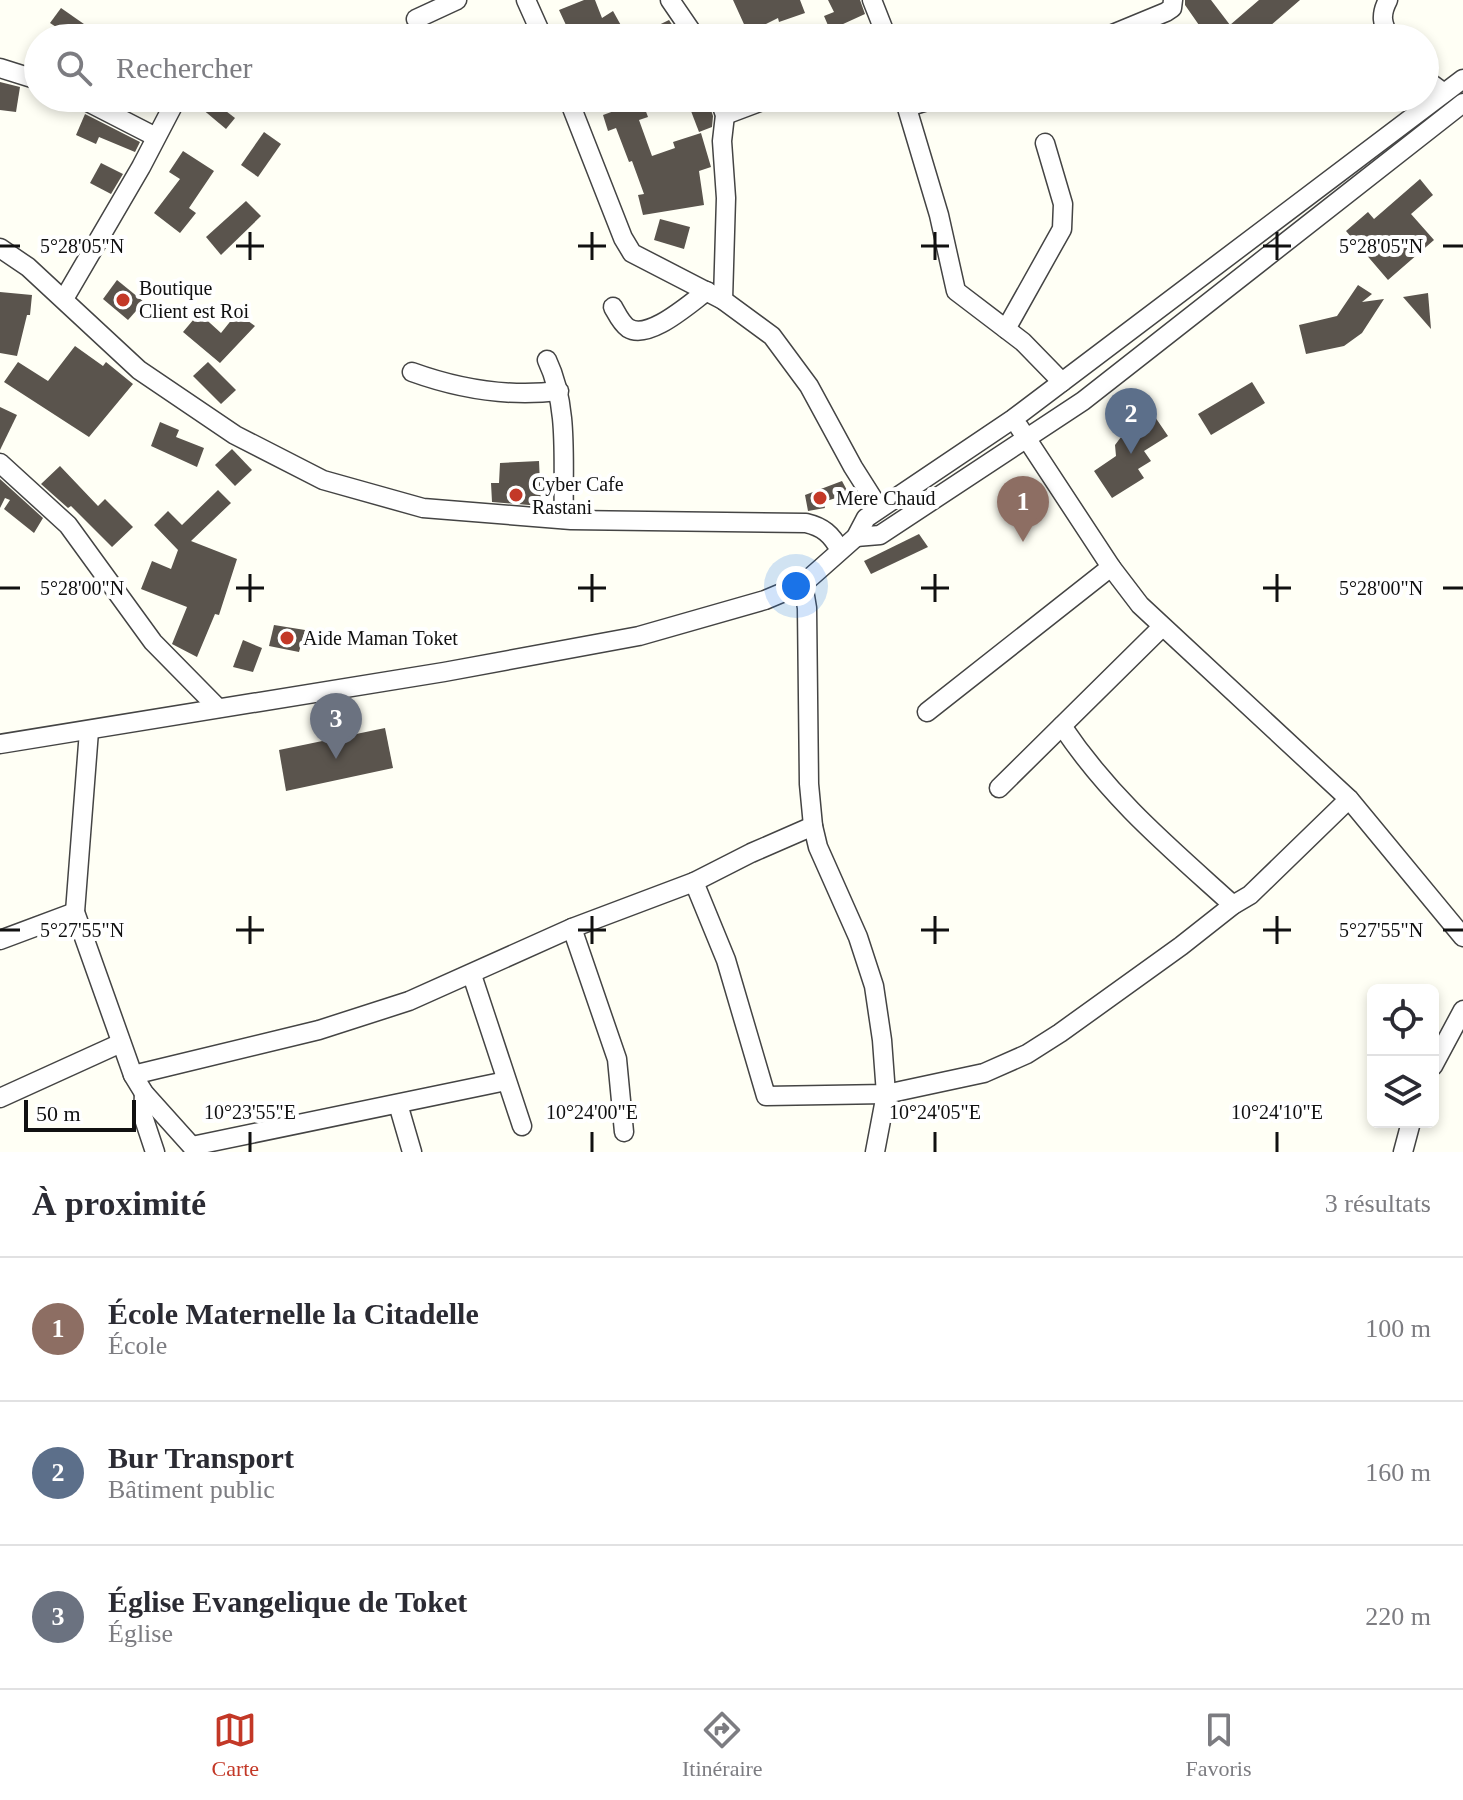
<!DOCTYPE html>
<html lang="fr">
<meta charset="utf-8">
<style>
:root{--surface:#fff;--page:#f2f2f3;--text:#2b2b33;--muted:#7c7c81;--line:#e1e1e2;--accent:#c33827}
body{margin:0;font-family:Georgia,serif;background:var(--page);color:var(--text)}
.controls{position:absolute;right:24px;bottom:24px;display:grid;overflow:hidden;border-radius:12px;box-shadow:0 4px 12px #0003}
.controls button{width:72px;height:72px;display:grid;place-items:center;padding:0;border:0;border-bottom:2px solid var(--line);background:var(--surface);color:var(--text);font:40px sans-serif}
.scale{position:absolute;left:24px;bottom:20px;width:112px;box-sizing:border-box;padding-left:8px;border:4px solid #111;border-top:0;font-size:22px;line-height:28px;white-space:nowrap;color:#111;-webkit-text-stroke:6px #fff;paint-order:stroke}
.you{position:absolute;left:796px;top:586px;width:28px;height:28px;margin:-20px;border:6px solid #fff;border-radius:50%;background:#1a73e8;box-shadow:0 0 0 12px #1a73e833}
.badge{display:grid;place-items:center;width:52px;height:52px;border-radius:50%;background:var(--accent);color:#fff;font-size:26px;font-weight:700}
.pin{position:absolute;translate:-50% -66px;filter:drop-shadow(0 2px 4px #0008)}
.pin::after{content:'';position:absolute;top:42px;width:28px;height:24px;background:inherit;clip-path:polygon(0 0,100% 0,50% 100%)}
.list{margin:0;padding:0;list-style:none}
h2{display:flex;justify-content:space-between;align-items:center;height:104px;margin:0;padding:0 32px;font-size:34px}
h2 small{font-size:26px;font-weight:400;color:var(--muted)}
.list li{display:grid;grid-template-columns:52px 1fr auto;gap:24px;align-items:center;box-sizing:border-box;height:144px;padding:0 32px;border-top:2px solid var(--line)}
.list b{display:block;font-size:30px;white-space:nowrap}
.list p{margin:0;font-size:26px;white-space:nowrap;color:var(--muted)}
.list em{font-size:26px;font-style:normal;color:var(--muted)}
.icon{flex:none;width:44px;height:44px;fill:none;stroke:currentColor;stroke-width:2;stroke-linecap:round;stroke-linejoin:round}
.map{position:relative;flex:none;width:1463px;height:1152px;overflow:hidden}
.search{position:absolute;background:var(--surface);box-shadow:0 4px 12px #0003;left:24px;right:24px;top:24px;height:88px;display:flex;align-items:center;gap:20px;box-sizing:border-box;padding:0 28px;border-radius:44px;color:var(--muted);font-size:30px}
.sheet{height:536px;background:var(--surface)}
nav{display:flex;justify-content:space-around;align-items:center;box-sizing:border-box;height:112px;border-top:2px solid var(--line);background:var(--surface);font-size:22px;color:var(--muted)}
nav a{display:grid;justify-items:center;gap:4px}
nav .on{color:var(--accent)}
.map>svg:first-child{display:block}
.building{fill:#5a544d}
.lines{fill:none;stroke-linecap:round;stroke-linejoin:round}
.minor-casing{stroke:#444;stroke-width:21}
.minor{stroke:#fff;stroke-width:18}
.ticks{fill:none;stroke:#111;stroke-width:3}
.poi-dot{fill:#c33827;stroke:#fff;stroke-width:3}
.labels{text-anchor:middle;stroke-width:8;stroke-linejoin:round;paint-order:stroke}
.poi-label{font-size:20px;fill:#111;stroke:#fff;text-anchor:start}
.ticks-label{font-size:20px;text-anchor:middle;fill:#111;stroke:#fff;stroke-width:8;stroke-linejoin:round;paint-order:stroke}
</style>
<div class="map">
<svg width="1463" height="1152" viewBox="0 0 1463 1152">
<rect width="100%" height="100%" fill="#fffff5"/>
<g class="building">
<polygon points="584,0 595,0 602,18 613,11 628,38 572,38 559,10"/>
<polygon points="733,0 800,0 805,13 779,22 778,18 748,33"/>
<polygon points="828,0 860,0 865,14 830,30 824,16 834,12"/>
<polygon points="1185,0 1211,0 1230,25 1259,0 1300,0 1256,38 1208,38 1185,5"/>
<polygon points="61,8 104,38 73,38 50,23"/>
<polygon points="669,20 681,38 632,38"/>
<polygon points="0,82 20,87 16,112 0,110"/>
<polygon points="109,98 141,98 132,111"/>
<polygon points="189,98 209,98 235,118 226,129"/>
<polygon points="609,98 641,98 648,117 639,120 652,156 675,148 673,142 701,133 711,167 699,171 704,205 643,215 638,195 644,194 632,161 629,162 616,128 608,131 603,115 614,111"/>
<polygon points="686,98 707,98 713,116 712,127 699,132"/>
<polygon points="85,114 140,142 135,152 99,137 96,144 76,135"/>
<polygon points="264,132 281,144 258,177 241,165"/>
<polygon points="183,151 214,171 189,208 196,213 180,233 154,213 180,179 169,172"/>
<polygon points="101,163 123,174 111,194 90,183"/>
<polygon points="1420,179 1433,195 1411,214 1434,240 1388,280 1346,231 1368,212 1374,219"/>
<polygon points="246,201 261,216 221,255 206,237"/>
<polygon points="660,219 690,227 684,249 654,240"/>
<polygon points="117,280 144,302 128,320 103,299"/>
<polygon points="1358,285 1372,294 1362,302 1384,299 1362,333 1344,346 1306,354 1299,325 1337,316"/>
<polygon points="0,292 32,295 30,315 27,315 17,356 0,353"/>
<polygon points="1428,293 1431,329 1403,297"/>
<polygon points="199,313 221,333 237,313 255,326 220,363 183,332"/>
<polygon points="75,346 103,366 106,362 133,384 89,437 4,382 18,362 48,381"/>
<polygon points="208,362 236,390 221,404 193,376"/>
<polygon points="1252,382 1265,403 1211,435 1198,414"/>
<polygon points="0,407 17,415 0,450"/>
<polygon points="1153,414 1168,436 1144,451 1151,461 1138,469 1144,478 1112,498 1094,471 1116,456 1115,445 1124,433"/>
<polygon points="160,422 179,430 176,437 204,448 197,467 151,446"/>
<polygon points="232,449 252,470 235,486 215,465"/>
<polygon points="539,461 541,506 492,502 491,483 499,483 500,463"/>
<polygon points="60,466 98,506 105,499 133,527 112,547 71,506 68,508 41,484"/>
<polygon points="0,479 43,518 34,533 4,509 10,500 5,498 0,508"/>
<polygon points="842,481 849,494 823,502 825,508 808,511 805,495"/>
<polygon points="218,490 231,503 191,541 237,559 219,615 215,614 197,657 172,644 187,607 141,589 152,561 171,569 178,550 154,525 168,511 182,525"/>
<polygon points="919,534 928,547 871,574 864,561"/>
<polygon points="274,625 305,630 299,652 269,646"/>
<polygon points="243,640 262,648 253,672 233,667"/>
<polygon points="385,728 393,768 286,791 279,750"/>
</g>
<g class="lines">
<g class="minor-casing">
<g id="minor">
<polyline points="526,0 543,38"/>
<polyline points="670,0 696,38"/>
<polyline points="872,0 887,38"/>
<path d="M1388,0c-8,15 -6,24 2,38"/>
<polyline points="416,19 457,0"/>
<polyline points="1103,38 1166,12 1172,8 1173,0"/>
<polyline points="0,68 38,80"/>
<polyline points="1425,79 1444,93"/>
<polyline points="80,98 156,137"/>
<polyline points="568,98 623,238 632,253 723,300 772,336 809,386 853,467 879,508"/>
<polyline points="719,98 725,115 722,141 726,198 723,300"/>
<polyline points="904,98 939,215 956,291 1023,342 1062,382"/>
<polyline points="908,107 937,98"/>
<polyline points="725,115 770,98"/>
<path d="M0,248l28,19 111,103 96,65 88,45 100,28 148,12 235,3c17,4 25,11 34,27"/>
<polyline points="64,299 141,167 177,98"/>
<path d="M613,307c4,7 8,16 15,21 21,13 62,-25 79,-37"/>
<polyline points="1006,329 1062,229 1063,204 1045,143"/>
<path d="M547,360c23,48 15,107 17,159"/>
<path d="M412,372c47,17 98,25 147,19"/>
<polyline points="1019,427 1111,567 1140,605 1349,799 1463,937"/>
<polyline points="0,463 68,525 153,642 218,708"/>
<polyline points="856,537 880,535 1083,401 1463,103"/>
<polyline points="803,584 807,608 809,784 813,826 818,847 858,937 874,986 882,1040 886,1094 875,1152"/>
<polyline points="927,712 1111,567"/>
<path d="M1062,726c49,73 107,121 171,179"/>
<polyline points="89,731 75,912 133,1075 144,1093 197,1152"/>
<polyline points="0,744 444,672 639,636 765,600 803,584 856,537 866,518 1013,419 1463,79"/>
<polyline points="999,788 1162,627"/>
<polyline points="694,882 726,960 766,1096 886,1094 984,1073 1027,1054 1060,1033 1181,946 1233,905 1250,895 1349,799"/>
<polyline points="572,928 617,1059 624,1132"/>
<polyline points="0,940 75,912"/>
<polyline points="472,975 522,1126"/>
<polyline points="1433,1066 1463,1010"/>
<polyline points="133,1075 319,1030 409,1001 572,928 694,882 751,853 813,826"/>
<polyline points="144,1093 143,1116 155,1152"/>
<polyline points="0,1098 121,1043"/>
<polyline points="398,1104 412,1152"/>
<polyline points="192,1146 506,1081"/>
<polyline points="1403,1152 1411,1122"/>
</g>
</g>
<use href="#minor" class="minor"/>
</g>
<path class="ticks" d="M250,232v28M592,232v28M935,232v28M1277,232v28M0,246h20M236,246h28M578,246h28M921,246h28M1263,246h28M1443,246h20M250,574v28M592,574v28M935,574v28M1277,574v28M0,588h20M236,588h28M578,588h28M921,588h28M1263,588h28M1443,588h20M250,916v28M592,916v28M935,916v28M1277,916v28M0,930h20M236,930h28M578,930h28M921,930h28M1263,930h28M1443,930h20M250,1132v20M592,1132v20M935,1132v20M1277,1132v20"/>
<g class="poi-dot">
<circle cx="123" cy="300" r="8"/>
<circle cx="516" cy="495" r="8"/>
<circle cx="820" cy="498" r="8"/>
<circle cx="287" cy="638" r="8"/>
</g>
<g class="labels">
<g class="poi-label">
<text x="139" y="295">Boutique<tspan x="139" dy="23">Client est Roi</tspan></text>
<text x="532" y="491">Cyber Cafe<tspan x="532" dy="23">Rastani</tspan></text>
<text x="836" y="505">Mere Chaud</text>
<text x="303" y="645">Aide Maman Toket</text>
</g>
</g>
<g class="ticks-label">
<text x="82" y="253">5°28'05"N</text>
<text x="1381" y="253">5°28'05"N</text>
<text x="82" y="595">5°28'00"N</text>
<text x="1381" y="595">5°28'00"N</text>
<text x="82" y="937">5°27'55"N</text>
<text x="1381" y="937">5°27'55"N</text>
<text x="250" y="1119">10°23'55"E</text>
<text x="592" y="1119">10°24'00"E</text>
<text x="935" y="1119">10°24'05"E</text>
<text x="1277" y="1119">10°24'10"E</text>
</g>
</svg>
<div class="controls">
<button><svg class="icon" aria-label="locate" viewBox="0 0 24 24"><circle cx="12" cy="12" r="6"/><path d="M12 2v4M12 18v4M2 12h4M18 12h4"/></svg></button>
<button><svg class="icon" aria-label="layers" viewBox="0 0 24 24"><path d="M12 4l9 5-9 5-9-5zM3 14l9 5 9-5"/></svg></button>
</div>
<div class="scale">50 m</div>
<div class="you"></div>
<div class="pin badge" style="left:1023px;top:542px;background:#8d6e63">1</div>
<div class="pin badge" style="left:1131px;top:454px;background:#5c6f8a">2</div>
<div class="pin badge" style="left:336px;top:759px;background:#6b7280">3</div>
<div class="search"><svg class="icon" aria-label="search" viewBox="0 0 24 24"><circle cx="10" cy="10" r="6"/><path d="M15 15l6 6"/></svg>Rechercher</div>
</div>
<section class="sheet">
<h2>À proximité<small>3 résultats</small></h2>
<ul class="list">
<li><span class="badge" style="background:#8d6e63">1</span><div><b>École Maternelle la Citadelle</b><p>École</p></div><em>100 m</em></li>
<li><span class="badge" style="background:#5c6f8a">2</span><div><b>Bur Transport</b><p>Bâtiment public</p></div><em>160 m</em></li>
<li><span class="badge" style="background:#6b7280">3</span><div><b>Église Evangelique de Toket</b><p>Église</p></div><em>220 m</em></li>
</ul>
</section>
<nav>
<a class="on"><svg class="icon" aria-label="map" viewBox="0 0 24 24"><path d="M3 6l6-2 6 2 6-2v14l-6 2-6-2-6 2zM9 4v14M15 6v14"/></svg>Carte</a>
<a><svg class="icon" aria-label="directions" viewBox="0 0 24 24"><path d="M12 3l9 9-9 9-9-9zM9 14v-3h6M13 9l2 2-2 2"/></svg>Itinéraire</a>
<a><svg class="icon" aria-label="saved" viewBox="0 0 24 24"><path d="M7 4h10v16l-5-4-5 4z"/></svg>Favoris</a>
</nav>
